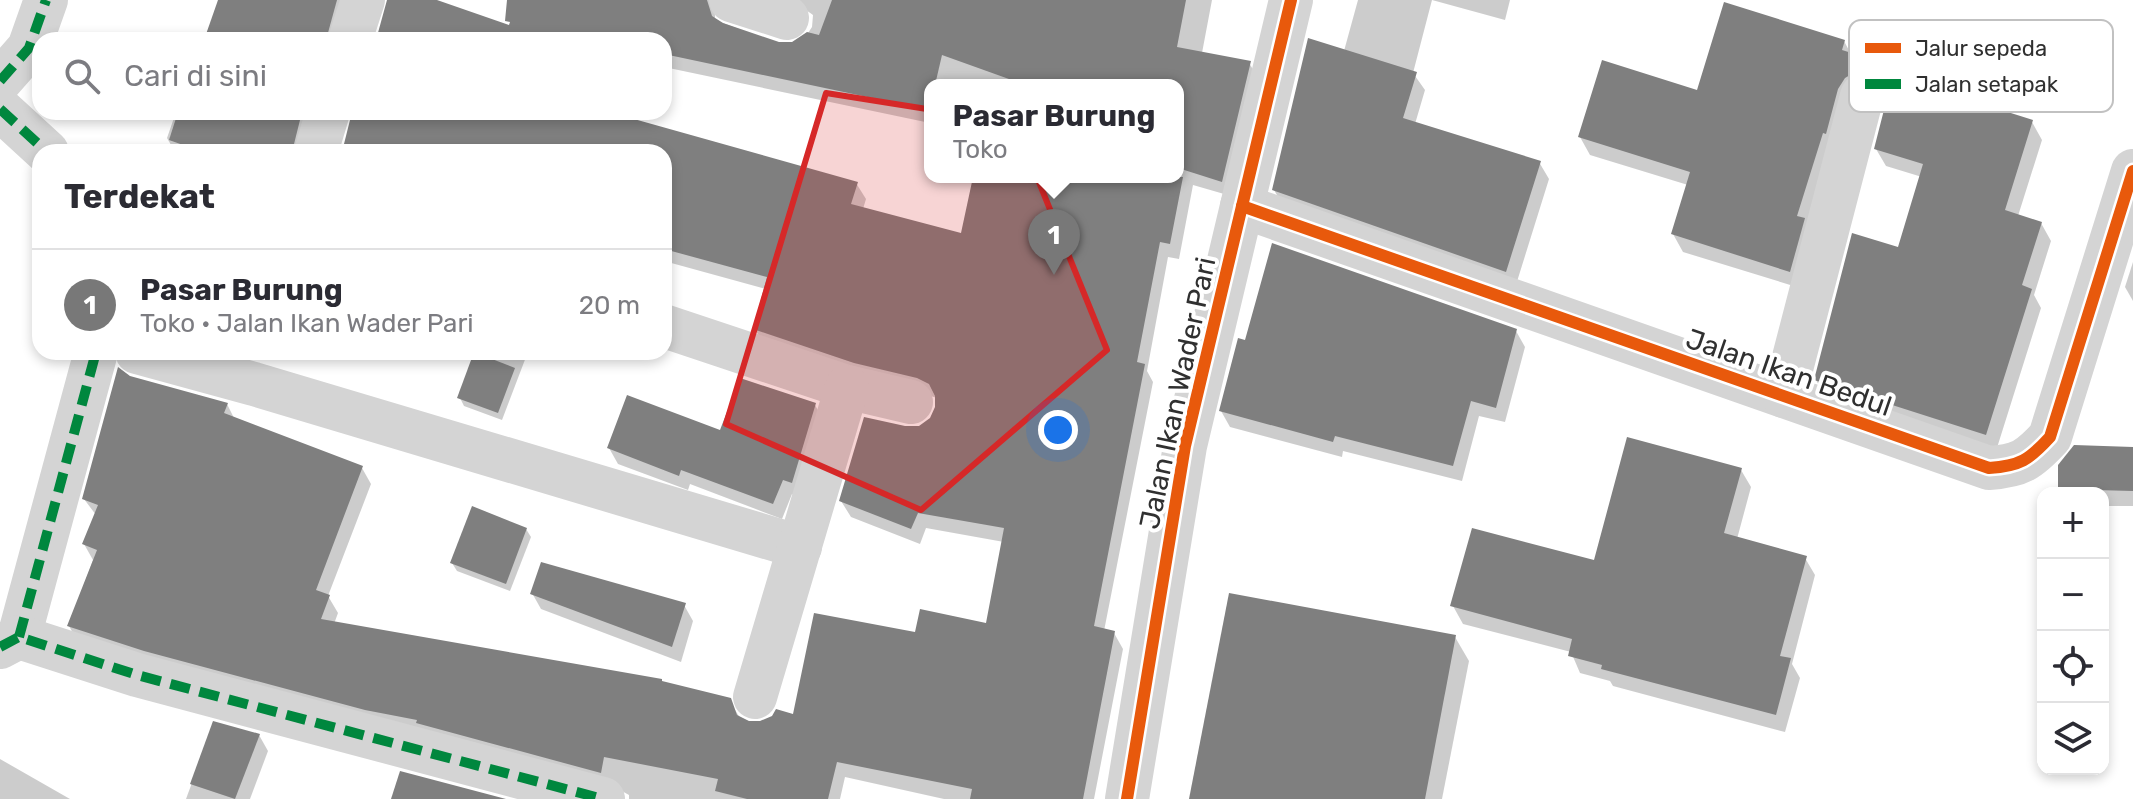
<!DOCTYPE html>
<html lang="id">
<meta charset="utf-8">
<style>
:root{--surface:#fff;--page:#f7f7f7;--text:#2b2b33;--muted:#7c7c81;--line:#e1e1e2;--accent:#787878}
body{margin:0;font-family:Rubik,sans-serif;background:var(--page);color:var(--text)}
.controls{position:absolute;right:24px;bottom:24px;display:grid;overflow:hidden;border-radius:16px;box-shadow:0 4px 12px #0003}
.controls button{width:72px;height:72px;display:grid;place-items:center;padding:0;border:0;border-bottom:2px solid var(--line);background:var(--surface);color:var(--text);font:40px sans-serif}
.you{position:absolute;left:1058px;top:430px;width:28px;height:28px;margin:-20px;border:6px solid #fff;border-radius:50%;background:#1a73e8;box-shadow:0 0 0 12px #1a73e833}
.badge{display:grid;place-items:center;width:52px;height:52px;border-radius:50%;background:var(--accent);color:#fff;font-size:26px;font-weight:700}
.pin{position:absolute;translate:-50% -66px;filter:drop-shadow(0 2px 4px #0008)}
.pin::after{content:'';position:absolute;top:42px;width:28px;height:24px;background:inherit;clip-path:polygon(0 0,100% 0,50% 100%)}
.popup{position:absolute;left:924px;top:79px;width:260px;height:104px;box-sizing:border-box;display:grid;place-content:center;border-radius:16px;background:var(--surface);filter:drop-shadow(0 2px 6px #0005);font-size:26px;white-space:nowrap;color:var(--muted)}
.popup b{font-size:30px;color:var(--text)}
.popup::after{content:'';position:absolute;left:50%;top:100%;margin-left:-16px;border:16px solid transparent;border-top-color:var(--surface)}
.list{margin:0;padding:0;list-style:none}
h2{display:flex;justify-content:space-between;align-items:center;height:104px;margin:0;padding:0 32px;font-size:34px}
h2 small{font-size:26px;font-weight:400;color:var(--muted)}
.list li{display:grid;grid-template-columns:52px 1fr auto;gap:24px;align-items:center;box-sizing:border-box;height:112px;padding:0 32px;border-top:2px solid var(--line)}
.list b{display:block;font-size:30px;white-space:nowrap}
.list p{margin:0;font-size:26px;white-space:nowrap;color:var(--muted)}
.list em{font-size:26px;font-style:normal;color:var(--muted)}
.icon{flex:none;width:44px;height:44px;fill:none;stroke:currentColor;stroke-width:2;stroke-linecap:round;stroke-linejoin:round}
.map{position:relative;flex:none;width:2133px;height:799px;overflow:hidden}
.search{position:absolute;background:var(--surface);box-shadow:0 4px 12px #0003;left:32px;top:32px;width:640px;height:88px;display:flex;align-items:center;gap:20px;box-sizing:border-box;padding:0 28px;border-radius:24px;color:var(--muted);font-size:30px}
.panel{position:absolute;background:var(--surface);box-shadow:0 4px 12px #0003;left:32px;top:144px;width:640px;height:216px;border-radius:24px}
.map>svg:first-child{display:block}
.shadow{fill:#0003}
.building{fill:#7f7f7f}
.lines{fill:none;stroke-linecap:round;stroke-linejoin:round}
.minor{stroke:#d4d4d4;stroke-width:44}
.quiet{stroke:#00873e;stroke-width:10;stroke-dasharray:20 10;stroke-linecap:butt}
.cycleway-casing{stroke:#fff;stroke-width:17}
.cycleway{stroke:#e8590c;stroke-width:12}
.marked{fill:#d62828;fill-opacity:0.2;stroke:#d62828;stroke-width:6;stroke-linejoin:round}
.labels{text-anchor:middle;stroke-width:8;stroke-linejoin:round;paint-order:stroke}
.street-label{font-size:28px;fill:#303030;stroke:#fff}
.key{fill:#fff;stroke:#c1c1c1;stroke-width:2}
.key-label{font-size:22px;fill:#303030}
</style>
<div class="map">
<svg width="2133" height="799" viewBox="0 0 2133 799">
<rect width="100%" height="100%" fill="#fff"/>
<g class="shadow">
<polygon points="220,0 353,0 337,40 206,40"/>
<polygon points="389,0 431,0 510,28 557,0 721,0 715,10 715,20 779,44 792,45 804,39 812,27 813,15 806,10 775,0 1212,0 1202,53 1249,63 1259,79 1231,196 1193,185 1179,259 1168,257 1147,371 1153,382 1104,631 1114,633 1123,649 1094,799 944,799 845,777 840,799 629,799 629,795 620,790 78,642 69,626 93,560 84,544 96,515 84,499 130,378 227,404 235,420 362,468 371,484 328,596 338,613 334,624 663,683 729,700 740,718 748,723 795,716 917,635 987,625 1004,542 926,528 920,544 851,517 841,501 905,428 920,428 931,420 937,409 937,398 764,345 755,329 766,289 664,261 664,152 603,152 613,115 856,183 866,199 863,209 963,236 975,177 1178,177 1178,85 930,85 930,123 664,67 664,40 378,40"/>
<polygon points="1358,0 1510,0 1505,20 1432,0 1413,73 1425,90 1415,124 1539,162 1549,179 1515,288 1284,207 1274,190 1344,51"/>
<polygon points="1844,41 1852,56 1939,82 1947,95 2032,122 2042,140 2018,216 2041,223 2051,241 2034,295 2041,308 1996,451 1826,398 1816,380 1900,249 1922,177 1886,166 1876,149 1888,94 1882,90 1872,73 1867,73 1877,89 1800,288 1683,252 1673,234 1688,185 1590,155 1580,137"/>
<polygon points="176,112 318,112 303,152 175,152 167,138"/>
<polygon points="2133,262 2133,301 2125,287"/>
<polygon points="1516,331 1525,347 1505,422 1479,416 1462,481 1343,451 1342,457 1230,427 1221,411 1247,342"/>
<polygon points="477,352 531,352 529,358 526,357 502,420 464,406 460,398"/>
<polygon points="815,405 824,421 801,498 792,494 782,519 690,484 688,490 618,464 609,448 721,432"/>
<polygon points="2133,449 2133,506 2103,506 2103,493 2062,493 2060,489"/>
<polygon points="1741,470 1751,487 1737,539 1805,558 1815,575 1792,664 1800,678 1785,732 1613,686 1610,681 1580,673 1571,652 1463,624 1453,606 1595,562"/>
<polygon points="526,529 531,537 510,591 457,571 452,563"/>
<polygon points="532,593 684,605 693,621 681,662 541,609"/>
<polygon points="1455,637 1469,661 1442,799 1191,799"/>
<polygon points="214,723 259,735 268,751 250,799 186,799"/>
<polygon points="0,759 70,799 0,799"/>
</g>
<g class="building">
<polygon points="218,0 337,0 326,40 204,40"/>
<polygon points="387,0 437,0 509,25 510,22 505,21 507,0 707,0 712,16 723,23 779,42 792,42 807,32 819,35 832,0 1186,0 1177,47 1251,61 1222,182 1178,168 1178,85 1026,85 942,55 935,85 930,85 929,110 664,54 664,40 376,40"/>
<polygon points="1724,2 1845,40 1842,50 1941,81 1938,90 2033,120 2005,210 2042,222 2022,285 2032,289 1986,435 1814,380 1852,233 1898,247 1923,164 1874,149 1886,102 1886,89 1879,78 1868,72 1855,72 1845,78 1838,89 1826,134 1823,133 1797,216 1805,218 1790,272 1671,234 1690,172 1578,137 1602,60 1697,90"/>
<polygon points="1308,38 1417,72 1403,118 1541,161 1506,272 1272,190"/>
<polygon points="178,112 302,112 292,152 203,152 169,140"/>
<polygon points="352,112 609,112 858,182 851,204 961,233 973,177 1183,177 1170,244 1160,242 1137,362 1145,364 1094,626 1115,631 1083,799 970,799 972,789 837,762 828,799 747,799 715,791 718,779 604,757 601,773 416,723 417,720 365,710 144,651 67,626 97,550 82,544 98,505 82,499 118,367 130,376 228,403 224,413 363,466 316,590 330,595 321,619 662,679 662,681 731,698 737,715 749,721 760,721 772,716 776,709 793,714 814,613 915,632 920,609 986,623 1004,528 918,513 911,529 839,501 864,417 905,426 919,426 930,418 935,407 935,396 929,384 917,378 854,363 753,329 767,277 664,249 664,152 342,152"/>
<polygon points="1272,243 1517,329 1496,408 1471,401 1453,466 1335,436 1333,442 1219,411 1238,338 1245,340"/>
<polygon points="474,352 515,368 498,413 457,398"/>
<polygon points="740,378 816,403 792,483 783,480 773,504 681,470 679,476 607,448 627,395 720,430"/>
<polygon points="1627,437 1742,468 1724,533 1807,556 1780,656 1791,658 1776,715 1601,669 1602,665 1568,656 1572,639 1450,606 1472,528 1594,560"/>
<polygon points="2074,445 2133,447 2133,491 2058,489 2058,465"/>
<polygon points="472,506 527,528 506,584 450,563"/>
<polygon points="541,562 686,603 672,647 530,594"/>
<polygon points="1229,593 1456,635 1425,799 1189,799"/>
<polygon points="213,721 260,734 235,799 190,784"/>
<polygon points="400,771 506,799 391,799"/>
</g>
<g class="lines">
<g class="minor">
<polyline points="731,0 787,18"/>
<polyline points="350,40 363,0"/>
<polyline points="0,81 29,48 46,0"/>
<polyline points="0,109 47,152"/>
<polyline points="316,152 328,112"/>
<path d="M1242,206l747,262c31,-2 40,-8 61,-31l83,-266"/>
<polyline points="664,326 847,387 911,402"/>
<polyline points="137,352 254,384 800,547"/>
<polyline points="1784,396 1862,96"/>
<polyline points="19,637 96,352"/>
<polyline points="0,647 19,637 137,675 603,799"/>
<polyline points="755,697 847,387"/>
<polyline points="1127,799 1185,446 1291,0"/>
</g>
<g class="quiet">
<polyline points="0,81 29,48 46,0"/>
<polyline points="0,109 47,152"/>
<polyline points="19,637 96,352"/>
<polyline points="0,647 19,637 137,675 603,799"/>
</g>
<g class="cycleway-casing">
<g id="cycleway">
<path d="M1242,206l747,262c31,-2 40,-8 61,-31l83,-266"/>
<polyline points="1127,799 1185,446 1291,0"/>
</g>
</g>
<use href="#cycleway" class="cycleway"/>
</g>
<path class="marked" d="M826,93l189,30 92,227 -186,160 -195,-86z"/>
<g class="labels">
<g class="street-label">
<text transform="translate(1789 372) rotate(19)" y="10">Jalan Ikan Bedul</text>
<text transform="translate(1177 393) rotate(-78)" y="10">Jalan Ikan Wader Pari</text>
</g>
</g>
<rect x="1849" y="20" width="264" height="92" rx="12" class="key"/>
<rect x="1865" y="43" width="36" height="10" fill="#e8590c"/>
<rect x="1865" y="79" width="36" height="10" fill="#00873e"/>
<g class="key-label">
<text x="1915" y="56">Jalur sepeda</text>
<text x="1915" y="92">Jalan setapak</text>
</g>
</svg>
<div class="controls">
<button>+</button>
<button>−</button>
<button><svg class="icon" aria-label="locate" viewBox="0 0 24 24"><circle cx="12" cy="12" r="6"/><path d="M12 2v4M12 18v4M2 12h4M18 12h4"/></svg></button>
<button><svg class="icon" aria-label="layers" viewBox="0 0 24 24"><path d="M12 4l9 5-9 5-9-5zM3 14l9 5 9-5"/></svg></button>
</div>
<div class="you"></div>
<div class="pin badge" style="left:1054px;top:275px">1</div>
<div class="popup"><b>Pasar Burung</b>Toko</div>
<div class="search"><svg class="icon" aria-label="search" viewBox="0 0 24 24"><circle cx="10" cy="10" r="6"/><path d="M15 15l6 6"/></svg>Cari di sini</div>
<section class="panel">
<h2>Terdekat<small></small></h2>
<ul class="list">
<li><span class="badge">1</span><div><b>Pasar Burung</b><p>Toko · Jalan Ikan Wader Pari</p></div><em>20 m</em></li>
</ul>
</section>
</div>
